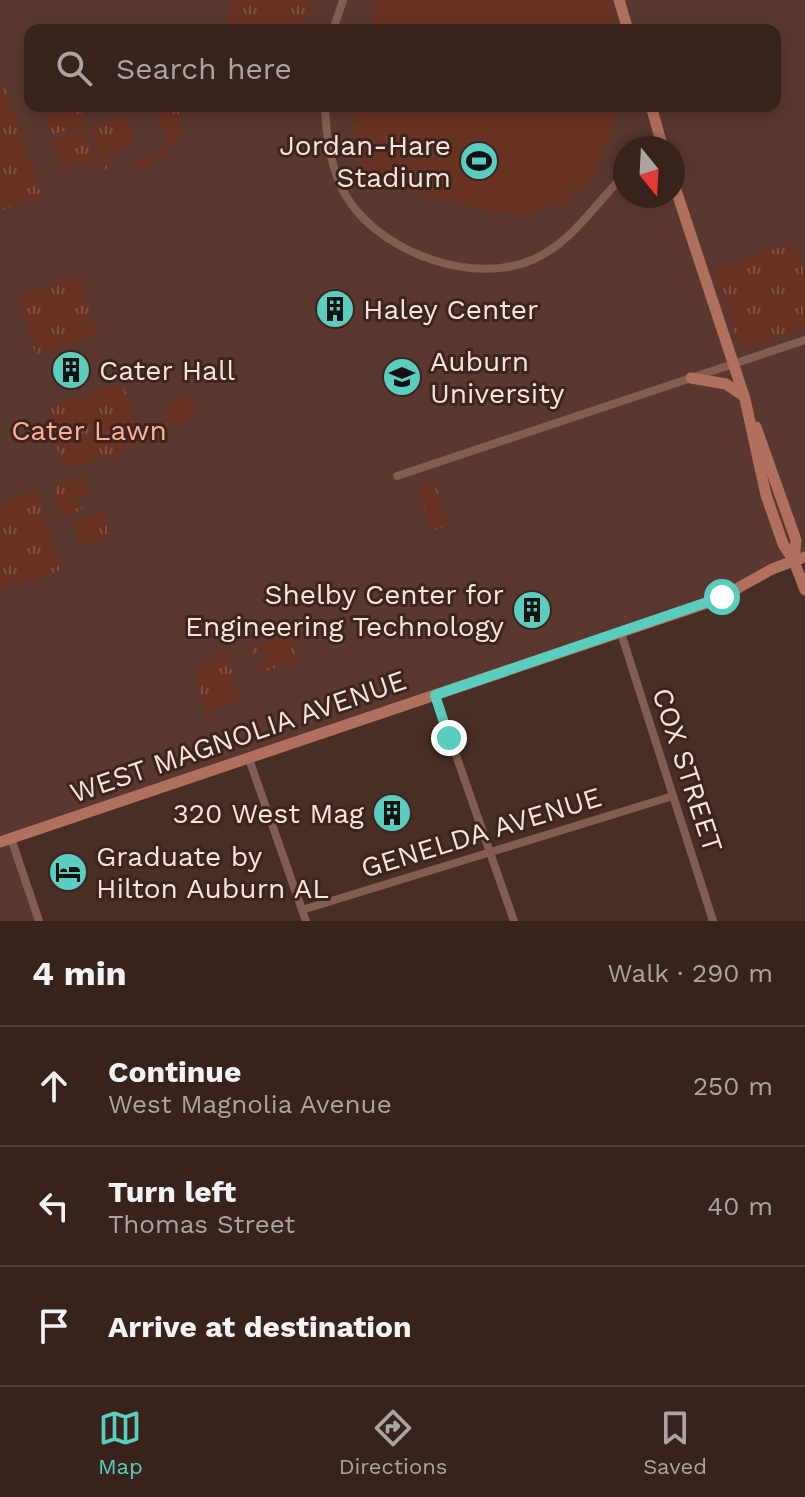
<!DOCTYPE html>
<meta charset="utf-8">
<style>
:root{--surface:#37221c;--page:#3e2a25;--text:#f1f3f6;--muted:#aaa4a3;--line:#513f3b;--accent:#59cebf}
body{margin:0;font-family:"Work Sans",sans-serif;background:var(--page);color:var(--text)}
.compass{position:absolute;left:613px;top:136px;width:72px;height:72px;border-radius:50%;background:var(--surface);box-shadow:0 4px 12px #0003;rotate:162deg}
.stop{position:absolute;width:24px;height:24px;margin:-18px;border:6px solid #59cebf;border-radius:50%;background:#fff}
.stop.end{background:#59cebf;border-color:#fff;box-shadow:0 2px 8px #0008}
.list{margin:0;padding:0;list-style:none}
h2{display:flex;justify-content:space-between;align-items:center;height:104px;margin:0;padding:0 32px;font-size:34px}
h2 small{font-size:26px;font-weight:400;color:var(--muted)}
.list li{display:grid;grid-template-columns:52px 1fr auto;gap:24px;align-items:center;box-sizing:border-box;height:120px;padding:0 32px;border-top:2px solid var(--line)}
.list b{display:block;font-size:30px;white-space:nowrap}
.list p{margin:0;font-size:26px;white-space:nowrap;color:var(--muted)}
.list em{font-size:26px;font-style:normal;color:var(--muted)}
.icon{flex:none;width:44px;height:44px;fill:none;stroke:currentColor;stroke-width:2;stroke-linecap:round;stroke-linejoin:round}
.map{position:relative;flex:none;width:805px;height:921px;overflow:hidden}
.search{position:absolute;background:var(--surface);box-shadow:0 4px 12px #0003;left:24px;right:24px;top:24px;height:88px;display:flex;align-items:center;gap:20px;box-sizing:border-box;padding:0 28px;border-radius:16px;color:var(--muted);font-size:30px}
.sheet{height:464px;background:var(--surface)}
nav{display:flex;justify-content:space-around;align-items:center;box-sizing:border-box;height:112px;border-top:2px solid var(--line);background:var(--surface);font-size:22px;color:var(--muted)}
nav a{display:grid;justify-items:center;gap:4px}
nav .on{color:var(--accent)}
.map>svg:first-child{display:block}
.built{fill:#5a382f;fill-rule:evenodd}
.grass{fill:url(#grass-tufts)}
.pitch{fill:#693324}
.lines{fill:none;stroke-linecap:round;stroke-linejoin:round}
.street{stroke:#855c51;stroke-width:8}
.secondary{stroke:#b1705e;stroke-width:11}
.route{stroke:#59cebf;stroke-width:10}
.labels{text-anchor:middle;stroke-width:6;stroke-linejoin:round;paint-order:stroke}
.poi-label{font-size:28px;fill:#f6e4df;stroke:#3e241d;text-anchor:start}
.park-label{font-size:28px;fill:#fcaf9a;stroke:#3e241d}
.street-label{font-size:28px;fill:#f6e4df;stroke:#3e241d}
</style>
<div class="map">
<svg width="805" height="921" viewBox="0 0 805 921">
<defs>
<pattern id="grass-tufts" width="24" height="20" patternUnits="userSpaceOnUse" patternTransform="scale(2)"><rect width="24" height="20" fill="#693324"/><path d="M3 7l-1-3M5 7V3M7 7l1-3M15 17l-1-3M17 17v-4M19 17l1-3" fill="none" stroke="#7f5043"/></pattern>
</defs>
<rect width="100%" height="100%" fill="#492e26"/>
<path class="built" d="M0,0h805v557l-83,40 -711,241 28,83h-39zM30,30h745v76h-745zM625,148h48v48h-48z"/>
<g class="grass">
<polygon points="231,0 314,0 301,30 224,30"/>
<polygon points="0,85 3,89 6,88 42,197 1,210"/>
<polygon points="72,106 79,106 85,121 82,125 51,135 45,115 54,112 65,115 70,111"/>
<polygon points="155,106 178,106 183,123 180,125 185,133 179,135 167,156 155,160 152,164 136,167 133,172 130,162 159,155 168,144"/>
<polygon points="126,115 135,144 109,154 112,167 104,170 91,128"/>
<polygon points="83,129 87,131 99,168 91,171 87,160 61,168 52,140"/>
<polygon points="795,242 805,271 805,328 741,350 714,269"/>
<polygon points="79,276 98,334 36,355 17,296"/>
<polygon points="117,384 122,386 126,392 140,436 138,442 128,447 129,449 74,467 62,462 47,416 49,408 72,398 85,399 93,391"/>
<path d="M186,395l10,11 -5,13 -13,7 -14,-6c0,-12 11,-23 22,-25z"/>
<polygon points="84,475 90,495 76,500 83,509 61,518 53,494 56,492 57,486"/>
<polygon points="429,482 436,486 449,525 431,531 419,493 422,485"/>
<polygon points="37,491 61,567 58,571 0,590 0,503"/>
<polygon points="103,512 111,537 81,546 73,521"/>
<polygon points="289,634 299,658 297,661 259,673 257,666 264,663 267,656 262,652 253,654 251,647"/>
<polygon points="226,651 241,700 206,711 193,670 214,662 213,655"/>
</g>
<g class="pitch">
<polygon points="378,0 610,0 615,15 610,21 626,21 626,30 367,30"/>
<polygon points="353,106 617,106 608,140 584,193 570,186 574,195 557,210 553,210 547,199 544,201 547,207 528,215 498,213 413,192 391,178 388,188 382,191 377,189 359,162 361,154 355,155"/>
</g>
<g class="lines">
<g class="street">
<polyline points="333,30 343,0"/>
<path d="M325,106c1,32 7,72 27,99 36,49 122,80 180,55 40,-17 63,-56 93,-86"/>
<polyline points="397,476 805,340"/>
<polyline points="621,633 713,921"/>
<polyline points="435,695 514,921"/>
<polyline points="249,759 306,921"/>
<polyline points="11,838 39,921"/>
<polyline points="302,910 673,796"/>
</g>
<g class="secondary">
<polyline points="619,0 628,30"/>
<polyline points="651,106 663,148"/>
<polyline points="673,181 745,399 766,495 783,544 794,561 805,590"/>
<polyline points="691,378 726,384 742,395"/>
<polyline points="756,427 796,540 794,561"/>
<polyline points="0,842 704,604 722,597 772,569 805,557"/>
</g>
</g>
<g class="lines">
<polyline class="route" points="449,738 435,695 722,597"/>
</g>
<defs>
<g id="stadium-disc" transform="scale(2)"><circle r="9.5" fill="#59cebf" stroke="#3e241d"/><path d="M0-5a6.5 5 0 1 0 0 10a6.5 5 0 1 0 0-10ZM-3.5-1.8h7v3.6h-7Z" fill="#111"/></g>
<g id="building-disc" transform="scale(2)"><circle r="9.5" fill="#59cebf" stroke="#3e241d"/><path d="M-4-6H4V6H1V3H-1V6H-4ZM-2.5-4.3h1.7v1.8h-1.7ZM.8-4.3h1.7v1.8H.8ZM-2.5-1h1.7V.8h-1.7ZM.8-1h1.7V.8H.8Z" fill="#111"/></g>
<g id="university-disc" transform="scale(2)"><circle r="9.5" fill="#59cebf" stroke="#3e241d"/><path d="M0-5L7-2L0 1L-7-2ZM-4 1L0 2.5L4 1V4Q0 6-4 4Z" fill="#111"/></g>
<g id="hotel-disc" transform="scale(2)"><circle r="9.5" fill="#59cebf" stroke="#3e241d"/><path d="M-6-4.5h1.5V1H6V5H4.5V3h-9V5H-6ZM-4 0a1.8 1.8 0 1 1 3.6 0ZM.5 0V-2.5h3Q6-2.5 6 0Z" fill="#111"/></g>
</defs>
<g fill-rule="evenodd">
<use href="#stadium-disc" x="479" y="161"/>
<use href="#building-disc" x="335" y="309"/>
<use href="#building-disc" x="71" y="370"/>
<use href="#university-disc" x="402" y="377"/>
<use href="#building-disc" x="532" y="610"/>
<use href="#building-disc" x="392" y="813"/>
<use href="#hotel-disc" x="68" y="872"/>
</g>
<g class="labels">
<g class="poi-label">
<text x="451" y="155" text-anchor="end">Jordan-Hare<tspan x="451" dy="32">Stadium</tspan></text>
<text x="363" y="319">Haley Center</text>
<text x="430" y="371">Auburn<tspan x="430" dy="32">University</tspan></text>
<text x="99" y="380">Cater Hall</text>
<text x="504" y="604" text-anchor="end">Shelby Center for<tspan x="504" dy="32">Engineering Technology</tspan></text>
<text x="364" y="823" text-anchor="end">320 West Mag</text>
<text x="96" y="866">Graduate by<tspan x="96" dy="32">Hilton Auburn AL</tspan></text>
</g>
<g class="park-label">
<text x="89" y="440">Cater Lawn</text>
</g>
<g class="street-label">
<text transform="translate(238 736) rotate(-19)" y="10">WEST MAGNOLIA AVENUE</text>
<text transform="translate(688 770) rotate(72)" y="10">COX STREET</text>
<text transform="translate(481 832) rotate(-17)" y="10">GENELDA AVENUE</text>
</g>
</g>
</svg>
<svg class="compass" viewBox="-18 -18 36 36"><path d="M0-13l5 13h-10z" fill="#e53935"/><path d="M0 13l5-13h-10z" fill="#aaa4a3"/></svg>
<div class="stop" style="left:722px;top:597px"></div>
<div class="stop end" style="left:449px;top:738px"></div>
<div class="search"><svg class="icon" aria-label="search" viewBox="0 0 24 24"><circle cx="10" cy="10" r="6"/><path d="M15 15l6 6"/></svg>Search here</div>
</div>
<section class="sheet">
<h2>4 min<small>Walk · 290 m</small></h2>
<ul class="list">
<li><svg class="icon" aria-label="ahead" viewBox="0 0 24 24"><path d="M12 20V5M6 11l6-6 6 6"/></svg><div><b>Continue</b><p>West Magnolia Avenue</p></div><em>250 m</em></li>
<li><svg class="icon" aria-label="left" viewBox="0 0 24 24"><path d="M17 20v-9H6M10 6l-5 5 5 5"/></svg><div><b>Turn left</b><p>Thomas Street</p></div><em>40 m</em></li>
<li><svg class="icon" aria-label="arrive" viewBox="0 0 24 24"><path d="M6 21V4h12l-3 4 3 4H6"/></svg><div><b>Arrive at destination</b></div></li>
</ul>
</section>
<nav>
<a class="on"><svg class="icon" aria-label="map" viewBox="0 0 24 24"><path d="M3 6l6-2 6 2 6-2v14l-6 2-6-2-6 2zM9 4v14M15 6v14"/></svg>Map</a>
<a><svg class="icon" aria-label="directions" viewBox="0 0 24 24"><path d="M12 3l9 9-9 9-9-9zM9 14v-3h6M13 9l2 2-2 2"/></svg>Directions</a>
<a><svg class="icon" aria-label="saved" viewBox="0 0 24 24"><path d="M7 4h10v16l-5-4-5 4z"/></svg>Saved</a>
</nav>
